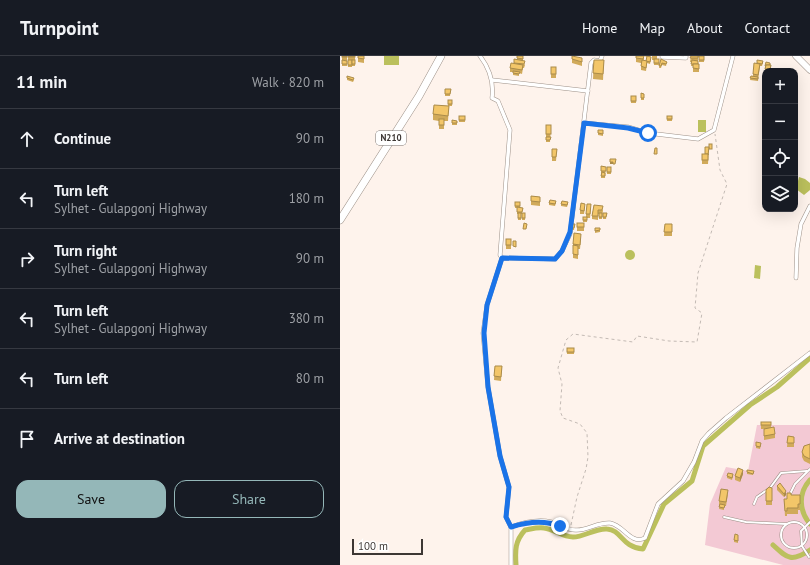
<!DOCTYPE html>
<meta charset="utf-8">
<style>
:root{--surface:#171b24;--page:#242831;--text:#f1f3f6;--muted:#9ea1a6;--line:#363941;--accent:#94b7b8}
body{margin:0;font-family:"PT Sans",sans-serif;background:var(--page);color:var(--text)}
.controls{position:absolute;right:12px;top:12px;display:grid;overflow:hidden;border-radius:8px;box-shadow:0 4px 16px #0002}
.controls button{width:36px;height:36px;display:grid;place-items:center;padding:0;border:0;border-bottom:1px solid var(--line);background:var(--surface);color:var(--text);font:20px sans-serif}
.scale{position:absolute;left:12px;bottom:10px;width:71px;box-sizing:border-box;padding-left:4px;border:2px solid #3d3734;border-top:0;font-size:11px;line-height:14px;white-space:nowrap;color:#3d3734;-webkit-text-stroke:3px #fff;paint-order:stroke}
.stop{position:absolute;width:12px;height:12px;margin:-9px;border:3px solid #1a73e8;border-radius:50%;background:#fff}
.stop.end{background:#1a73e8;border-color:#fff;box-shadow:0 1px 4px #0008}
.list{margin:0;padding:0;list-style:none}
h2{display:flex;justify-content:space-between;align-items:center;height:52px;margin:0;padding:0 16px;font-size:17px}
h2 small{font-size:13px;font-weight:400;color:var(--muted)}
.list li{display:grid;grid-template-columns:26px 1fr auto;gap:12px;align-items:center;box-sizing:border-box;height:60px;padding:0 16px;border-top:1px solid var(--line)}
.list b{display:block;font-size:15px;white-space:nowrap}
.list p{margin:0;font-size:13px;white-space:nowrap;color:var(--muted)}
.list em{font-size:13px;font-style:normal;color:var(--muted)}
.actions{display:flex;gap:8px;padding:12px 16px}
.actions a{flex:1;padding:9px 0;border:1px solid var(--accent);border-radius:12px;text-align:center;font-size:14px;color:var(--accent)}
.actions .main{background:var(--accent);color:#111}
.icon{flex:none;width:22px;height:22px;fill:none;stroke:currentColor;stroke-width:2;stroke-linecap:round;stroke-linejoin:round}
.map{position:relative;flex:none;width:470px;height:509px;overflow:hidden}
header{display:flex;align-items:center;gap:24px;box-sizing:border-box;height:56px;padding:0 20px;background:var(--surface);border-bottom:1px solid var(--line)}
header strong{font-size:19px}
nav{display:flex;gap:22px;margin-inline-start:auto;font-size:14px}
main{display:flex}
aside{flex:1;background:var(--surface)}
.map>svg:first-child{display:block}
.green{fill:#f3c9d4}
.water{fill:#bbc05d}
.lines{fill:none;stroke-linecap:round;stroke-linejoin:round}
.canal{stroke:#bbc05d;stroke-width:5}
.lane-casing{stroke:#9d9188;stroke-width:3}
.street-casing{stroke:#9d9188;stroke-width:4.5}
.primary-casing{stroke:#9d9188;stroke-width:7}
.highway-casing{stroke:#9d9188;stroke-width:8}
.path{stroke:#c3bab4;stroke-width:1;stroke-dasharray:3 3;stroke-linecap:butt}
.lane{stroke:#fff;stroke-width:2}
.street{stroke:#fff;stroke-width:3.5}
.primary{stroke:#fff;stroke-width:6}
.highway{stroke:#fff;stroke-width:7}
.wall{fill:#d1aa5a;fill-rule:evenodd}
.shaded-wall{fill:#aa8b4a}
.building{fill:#f3c669;stroke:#aa8b4a}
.route{stroke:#1a73e8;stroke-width:5}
.labels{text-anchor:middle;stroke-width:4;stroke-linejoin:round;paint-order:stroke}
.shield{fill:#fff;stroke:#777371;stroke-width:1}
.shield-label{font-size:9px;font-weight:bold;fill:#3d3734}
</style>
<header>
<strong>Turnpoint</strong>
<nav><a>Home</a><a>Map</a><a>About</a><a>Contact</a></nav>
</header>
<main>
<aside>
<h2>11 min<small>Walk · 820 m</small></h2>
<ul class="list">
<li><svg class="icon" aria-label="ahead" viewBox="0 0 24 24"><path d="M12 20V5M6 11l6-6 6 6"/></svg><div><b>Continue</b></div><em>90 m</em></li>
<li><svg class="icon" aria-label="left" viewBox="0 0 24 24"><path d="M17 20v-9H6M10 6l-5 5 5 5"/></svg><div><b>Turn left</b><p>Sylhet - Gulapgonj Highway</p></div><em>180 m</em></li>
<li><svg class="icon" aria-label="right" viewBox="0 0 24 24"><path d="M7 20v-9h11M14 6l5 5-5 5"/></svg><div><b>Turn right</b><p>Sylhet - Gulapgonj Highway</p></div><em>90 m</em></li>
<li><svg class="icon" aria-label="left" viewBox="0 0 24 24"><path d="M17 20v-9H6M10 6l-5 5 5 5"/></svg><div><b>Turn left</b><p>Sylhet - Gulapgonj Highway</p></div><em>380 m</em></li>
<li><svg class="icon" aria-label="left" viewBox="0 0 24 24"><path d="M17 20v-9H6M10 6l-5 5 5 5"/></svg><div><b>Turn left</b></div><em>80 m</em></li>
<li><svg class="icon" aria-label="arrive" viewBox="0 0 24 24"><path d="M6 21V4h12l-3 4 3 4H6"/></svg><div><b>Arrive at destination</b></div></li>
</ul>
<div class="actions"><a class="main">Save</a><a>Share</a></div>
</aside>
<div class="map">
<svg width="470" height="509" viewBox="0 0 470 509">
<rect width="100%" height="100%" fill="#fef3ec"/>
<polygon class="green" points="417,369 470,369 470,509 443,509 365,489 370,448 386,411 408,415"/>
<g class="water">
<rect x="44" y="0" width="15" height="9"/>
<rect x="358" y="64" width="8" height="12"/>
<polygon points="459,121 465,123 470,127 470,134 464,139 456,133"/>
<circle cx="290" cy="199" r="5"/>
<polygon points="415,209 421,210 420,223 414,222"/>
</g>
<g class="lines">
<g class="canal">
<path d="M470,424c-12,13 -11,31 0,44"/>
<path d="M433,489c15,14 19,17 37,5"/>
<path d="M176,509c-1,-15 -1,-24 9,-35 6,-1 13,-3 19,-2 10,1 18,9 29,9 11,0 23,-9 34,-8 15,1 14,18 36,20l21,-45 28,-23 11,-35 47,-41 27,-18 33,-29"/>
</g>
<g class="lane-casing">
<g id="lane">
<polyline points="450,438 455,428 470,413"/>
<polyline points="414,448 417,441 430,432 441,417 467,415"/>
<polyline points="384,461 406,466 446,468"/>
<circle cx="454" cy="479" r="13"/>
<polyline points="469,501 462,490 461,475 470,466"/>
</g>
</g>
<g class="street-casing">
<g id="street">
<path d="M140,0c10,13 14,26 12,42l6,3 12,29 -10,125 2,3"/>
<polyline points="322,1 346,2 346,0"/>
<polyline points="152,24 248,35"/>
<polyline points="244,67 288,71 308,77 358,83 374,74 393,0"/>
<polyline points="456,222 457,192 461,168 470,150"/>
<polyline points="171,471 166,461 169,431 160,400 148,331 143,277 147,249 162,202 215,203 222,195 230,178 251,7 254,4 260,5 262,0"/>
<path d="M171,509v-38c11,-4 28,-8 40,-5 9,3 17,9 26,8 11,0 21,-8 33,-7 14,2 20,22 35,15l13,-34 25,-23 11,-19 8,-21 7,-8 17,-15 84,-65"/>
</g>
</g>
<g class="primary-casing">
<polyline id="primary" points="456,0 470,14"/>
</g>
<g class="highway-casing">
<polyline id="highway" points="0,164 79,40 101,0"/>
</g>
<polyline class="path" points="231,469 237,441 246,413 248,401 247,377 240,368 223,362 220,355 222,328 218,312 226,284 233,278 293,286 297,280 329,285 357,286 362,257 355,252 358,217 387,128 380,114 375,78"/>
<use href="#lane" class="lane"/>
<use href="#street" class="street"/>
<use href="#primary" class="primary"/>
<use href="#highway" class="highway"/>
</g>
<g class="wall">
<rect x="2" y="0" width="5" height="10"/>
<polygon points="8,0 17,0 15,0 15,10 12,10 12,5 12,11 8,11"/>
<polygon points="18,0 24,0 24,7 18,6"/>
<polygon points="177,0 184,0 183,0 183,5 185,9 184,12 183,12 182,18 179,17 179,20 173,19 173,16 170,16 170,12 174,8 174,3 177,4"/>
<path d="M296,0h11l4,3 -1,5 -3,-1 -1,8 -5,-1v-7l-5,-1zM304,0l3,1 -1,4 -2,-1z"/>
<polygon points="312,0 317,0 317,3 319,3 319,9 314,9 314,4 312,4"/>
<polygon points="351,0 364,0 364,6 359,6 359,1 358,1 358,8 359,8 359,16 353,16 353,10 351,10 352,6 350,6"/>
<polygon points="232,3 242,6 242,10 232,7"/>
<polygon points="321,3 327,6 326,10 322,9 321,12 319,12"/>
<polygon points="254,4 264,4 263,24 253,23"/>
<polygon points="417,7 423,7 422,10 420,10 418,25 410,24 411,20 413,20 413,18"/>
<polygon points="431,9 431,15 425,15 425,10"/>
<rect x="211" y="11" width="5" height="11"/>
<polygon points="7,20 14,24 13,26 7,24"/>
<polygon points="105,33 111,33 110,40 105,40"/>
<polygon points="301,37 304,38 304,44 301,44"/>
<rect x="291" y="40" width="5" height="7"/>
<polygon points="108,44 112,44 112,50 109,50 108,65 104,65 104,73 99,73 99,65 93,64 93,58 108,50"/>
<polygon points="125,60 125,66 119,66 119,64"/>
<rect x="327" y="60" width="5" height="5"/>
<polygon points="112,64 117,65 117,69 112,69"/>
<polygon points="211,69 210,86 206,86 206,78"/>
<polygon points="258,74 263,74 263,80 258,79"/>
<polygon points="369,91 368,108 362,108 362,98 365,98"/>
<polygon points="212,93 217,93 216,105 212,105"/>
<polygon points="261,110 266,111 265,122 261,122"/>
<rect x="267" y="111" width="4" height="7"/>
<polygon points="191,140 200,141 200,150 191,149"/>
<polygon points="180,146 180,152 183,152 182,157 185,157 185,164 182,164 182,158 181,158 181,164 178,164 178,158 177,158 177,152 175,152 175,150"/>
<polygon points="209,147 216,147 215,150 209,149"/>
<polygon points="221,148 228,148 227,151 221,150"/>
<polygon points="254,149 263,154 262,163 259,163 259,158 258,158 258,164 252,163 252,160"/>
<polygon points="245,151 244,158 240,158 240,154"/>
<polygon points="251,152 250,162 247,162 247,166 243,166 243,161 246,161 246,158"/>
<polygon points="263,157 267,157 266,163 263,163"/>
<rect x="237" y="167" width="7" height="8"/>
<polygon points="231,168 235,168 234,174 231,174"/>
<polygon points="325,168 332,168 332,180 324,180"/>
<polygon points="255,172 260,172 260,176 255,177"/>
<polygon points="241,182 240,193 238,193 238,203 233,202 233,188"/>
<rect x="166" y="183" width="5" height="10"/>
<rect x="227" y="292" width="7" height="6"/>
<polygon points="155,310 162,310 161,325 154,324"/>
<polygon points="421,366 431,366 431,372 435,378 435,382 424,384 424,373 421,373"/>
<polygon points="448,380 454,381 454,391 447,391"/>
<polygon points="470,388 470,408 464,405 462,401 462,396"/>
<polygon points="421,389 420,393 416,392 416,390"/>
<polygon points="414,415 413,419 407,418 407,416"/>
<polygon points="403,418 400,426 395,424 395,420"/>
<polygon points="387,420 393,420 392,424 387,422"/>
<polygon points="437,430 446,439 444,441 437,434"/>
<polygon points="432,432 432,449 426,449 426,434"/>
<polygon points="388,438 386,450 384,450 384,454 379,453 380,449 379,449 379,445"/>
<polygon points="451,439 460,439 460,454 458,454 458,458 447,458 447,460 445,460 444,443 447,443"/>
<polygon points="398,481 398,487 394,486 394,484"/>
</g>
<g class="shaded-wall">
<rect x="270" y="106" width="3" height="2"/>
<polygon points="403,414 403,418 400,426 400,422"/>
<polygon points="446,435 446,439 444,441 444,438"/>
</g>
<g class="building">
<rect x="2" y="0" width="5" height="1"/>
<rect x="8" y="0" width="7" height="1"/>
<polygon points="18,0 24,0 24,3 18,2"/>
<polygon points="177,0 183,0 183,3 177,2"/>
<polygon points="232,0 242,2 242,6 232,3"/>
<polygon points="296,0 304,0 303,3 296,2"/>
<polygon points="307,0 311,1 310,6 306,5"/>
<polygon points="351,0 358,0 358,2 350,2"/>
<rect x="359" y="0" width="5" height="4"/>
<polygon points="174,3 185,5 184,8 174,7"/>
<rect x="314" y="3" width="5" height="4"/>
<polygon points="321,3 327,6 326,8 322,7 321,10 319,10"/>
<polygon points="2,4 7,5 7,8 2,8"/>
<rect x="8" y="4" width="4" height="5"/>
<rect x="12" y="4" width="3" height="4"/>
<polygon points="254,4 264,4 263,18 253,17"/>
<polygon points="302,4 307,5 306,12 301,10"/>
<polygon points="352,4 358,5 358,8 351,8"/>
<polygon points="417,4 423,5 422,8 417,7"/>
<polygon points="426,6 430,7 430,9 426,9 426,10 425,10"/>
<polygon points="171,7 183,9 182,14 170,12"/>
<polygon points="414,7 420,8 418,19 413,18"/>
<polygon points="353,8 359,8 359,13 353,12"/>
<polygon points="426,9 431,9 430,14 425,13"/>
<rect x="211" y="11" width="5" height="7"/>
<polygon points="173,15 180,16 179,18 173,17"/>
<polygon points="7,20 14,22 13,24 7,22"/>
<polygon points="411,20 418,21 418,23 410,22"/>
<polygon points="105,33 111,33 110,38 105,38"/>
<polygon points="301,37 304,38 304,42 301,42"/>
<rect x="291" y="40" width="5" height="5"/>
<rect x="108" y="44" width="4" height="4"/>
<polygon points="94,49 109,50 108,60 93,58"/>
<rect x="119" y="60" width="6" height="4"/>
<rect x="327" y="60" width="5" height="3"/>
<rect x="99" y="63" width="5" height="6"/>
<polygon points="112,64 117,65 117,67 112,67"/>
<rect x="206" y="69" width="5" height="9"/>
<polygon points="258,74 263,74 263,78 258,77"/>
<polygon points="206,81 211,81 210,84 206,84"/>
<rect x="369" y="88" width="3" height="5"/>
<polygon points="365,91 369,91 368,99 368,98 365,98"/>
<polygon points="315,92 317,92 317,98 314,98"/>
<polygon points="212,93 217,93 216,101 212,101"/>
<rect x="362" y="98" width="6" height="6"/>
<polygon points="270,103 276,103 275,108 273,108 273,106 270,106"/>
<polygon points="261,110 266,111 266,115 261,115"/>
<rect x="267" y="111" width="4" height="5"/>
<polygon points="262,116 265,117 265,120 261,120"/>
<polygon points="191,140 200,141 200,146 191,145"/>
<polygon points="210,144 216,145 215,148 209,147"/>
<polygon points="222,145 228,146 227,149 221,148"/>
<rect x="175" y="146" width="5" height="4"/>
<polygon points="241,147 245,148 244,155 240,154"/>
<polygon points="247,148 251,148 250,158 246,158"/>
<polygon points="254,149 263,150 262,154 258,154 258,160 252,160"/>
<polygon points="177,151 183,152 182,156 177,156"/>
<rect x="178" y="157" width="3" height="5"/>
<rect x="182" y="157" width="3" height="5"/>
<rect x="259" y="157" width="3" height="4"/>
<polygon points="263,157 267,157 266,161 263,161"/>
<rect x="243" y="161" width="4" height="3"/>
<polygon points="184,167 187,168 186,173 183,173"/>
<rect x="237" y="167" width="7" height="4"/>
<polygon points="231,168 235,168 234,172 231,172"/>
<polygon points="325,168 332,168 332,176 324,176"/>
<polygon points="255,172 260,172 260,174 255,175"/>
<polygon points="234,177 241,178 240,189 233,188"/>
<rect x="166" y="183" width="5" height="6"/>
<polygon points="173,185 176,185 176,191 173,190"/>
<polygon points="233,189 238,190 238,199 233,198"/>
<rect x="227" y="292" width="7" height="4"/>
<polygon points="155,310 162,310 161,321 154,320"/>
<rect x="421" y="366" width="10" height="3"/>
<polygon points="434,371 435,378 424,380 424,373"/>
<polygon points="448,380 454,381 454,387 447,387"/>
<polygon points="416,386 421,387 420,391 416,390"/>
<polygon points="470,388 470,403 464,400 462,396 464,390"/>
<polygon points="398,412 403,414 400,422 395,420"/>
<polygon points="407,414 414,415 413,418 407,416"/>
<polygon points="388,417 393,418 392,422 387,420"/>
<polygon points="440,427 446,435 444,438 437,430"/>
<polygon points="429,431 432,432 432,445 426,445 426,434"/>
<polygon points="381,433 388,434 386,446 379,445"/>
<polygon points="447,437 451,437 451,439 460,439 460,448 458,448 458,452 447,452 447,455 445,455 444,443 447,443"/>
<polygon points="380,448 385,449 384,452 379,451"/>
<polygon points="395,478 398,479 398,485 394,484"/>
</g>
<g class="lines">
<path class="route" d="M220,470c-16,-6 -33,-4 -49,1l-5,-10 3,-30 -9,-31 -12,-69 -4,-54 3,-28 15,-47 53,1 7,-8 8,-19 14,-109 44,5 20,5"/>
</g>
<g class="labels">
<rect class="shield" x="36" y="75" width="30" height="14" rx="3"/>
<g class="shield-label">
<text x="51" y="85">N210</text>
</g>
</g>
</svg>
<div class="controls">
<button>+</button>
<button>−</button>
<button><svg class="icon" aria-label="locate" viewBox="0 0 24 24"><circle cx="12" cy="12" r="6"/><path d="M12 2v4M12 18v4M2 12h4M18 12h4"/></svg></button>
<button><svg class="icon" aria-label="layers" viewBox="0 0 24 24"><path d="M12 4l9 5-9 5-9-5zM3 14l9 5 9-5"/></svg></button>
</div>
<div class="scale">100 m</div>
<div class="stop" style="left:308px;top:77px"></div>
<div class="stop end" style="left:220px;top:470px"></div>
</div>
</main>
